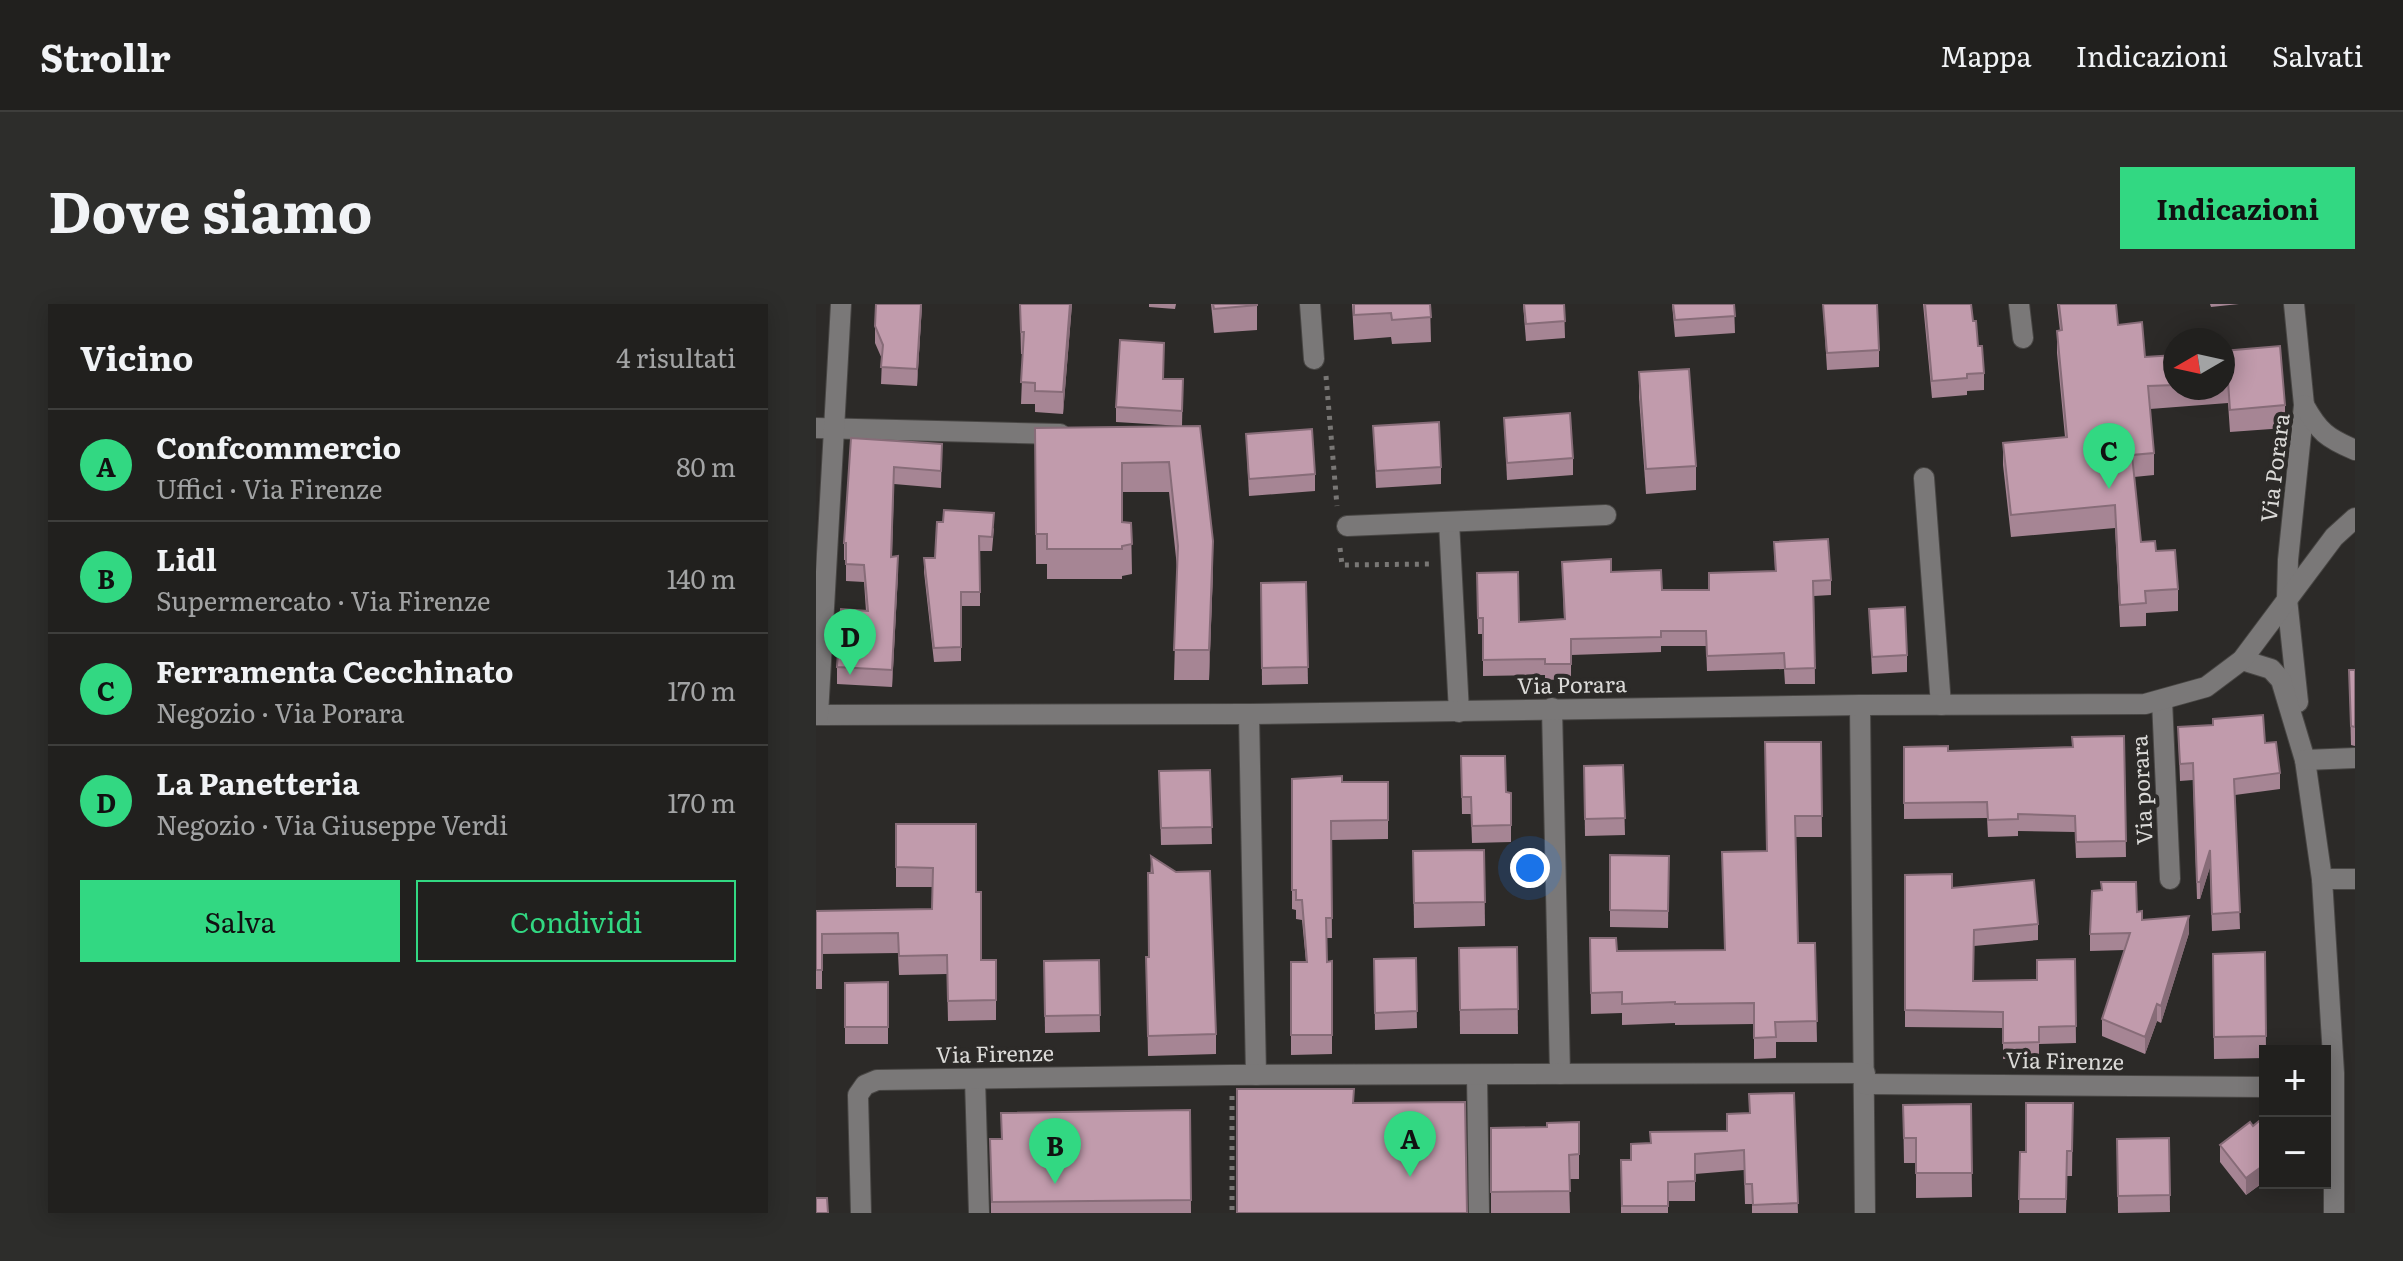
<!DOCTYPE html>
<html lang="it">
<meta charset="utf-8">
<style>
:root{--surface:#21201e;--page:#2d2d2b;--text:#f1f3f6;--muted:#a2a3a4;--line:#3e3e3c;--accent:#32d882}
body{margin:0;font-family:Literata,serif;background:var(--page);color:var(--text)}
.controls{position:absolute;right:24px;bottom:24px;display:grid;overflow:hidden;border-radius:0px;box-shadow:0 4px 20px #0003}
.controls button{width:72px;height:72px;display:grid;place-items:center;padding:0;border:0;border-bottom:2px solid var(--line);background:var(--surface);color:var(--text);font:40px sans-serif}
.compass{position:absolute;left:1347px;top:24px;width:72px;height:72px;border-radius:50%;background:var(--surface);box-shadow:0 4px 20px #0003;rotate:261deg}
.you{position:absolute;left:714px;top:564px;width:28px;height:28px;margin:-20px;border:6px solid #fff;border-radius:50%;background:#1a73e8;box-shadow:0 0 0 12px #1a73e833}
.badge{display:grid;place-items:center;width:52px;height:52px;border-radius:50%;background:var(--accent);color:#111;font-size:26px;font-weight:700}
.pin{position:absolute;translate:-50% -66px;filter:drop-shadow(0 2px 4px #0008)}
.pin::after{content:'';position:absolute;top:42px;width:28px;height:24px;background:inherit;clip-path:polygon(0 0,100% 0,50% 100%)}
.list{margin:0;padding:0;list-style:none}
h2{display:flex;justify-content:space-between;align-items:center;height:104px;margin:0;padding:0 32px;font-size:34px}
h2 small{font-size:26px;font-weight:400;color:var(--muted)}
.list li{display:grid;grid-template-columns:52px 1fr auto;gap:24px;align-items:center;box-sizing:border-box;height:112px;padding:0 32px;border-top:2px solid var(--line)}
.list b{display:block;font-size:30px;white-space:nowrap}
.list p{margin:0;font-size:26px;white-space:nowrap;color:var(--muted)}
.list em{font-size:26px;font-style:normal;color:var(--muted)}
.actions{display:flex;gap:16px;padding:24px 32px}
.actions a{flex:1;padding:18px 0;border:2px solid var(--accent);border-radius:0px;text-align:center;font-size:28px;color:var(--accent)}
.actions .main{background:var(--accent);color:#111}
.map{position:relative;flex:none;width:1539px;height:909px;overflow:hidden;border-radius:0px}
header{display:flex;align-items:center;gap:48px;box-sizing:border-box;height:112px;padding:0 40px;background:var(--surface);border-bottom:2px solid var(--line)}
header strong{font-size:38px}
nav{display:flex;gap:44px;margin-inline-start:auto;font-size:28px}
.intro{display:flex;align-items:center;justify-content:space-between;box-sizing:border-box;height:192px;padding:0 48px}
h1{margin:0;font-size:56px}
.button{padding:20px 36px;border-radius:0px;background:var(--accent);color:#111;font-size:28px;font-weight:700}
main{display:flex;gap:48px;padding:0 48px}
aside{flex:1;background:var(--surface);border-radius:0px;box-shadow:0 4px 20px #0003}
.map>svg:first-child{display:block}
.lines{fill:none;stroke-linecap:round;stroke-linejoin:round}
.minor-casing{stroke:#484644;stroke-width:22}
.path{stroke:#797775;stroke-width:5;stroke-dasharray:4 6;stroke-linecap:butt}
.minor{stroke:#7a7878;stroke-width:20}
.wall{fill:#a68594}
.shaded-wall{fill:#876c78}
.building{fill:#c19bac;stroke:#876c78;stroke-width:2}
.labels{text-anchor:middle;stroke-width:8;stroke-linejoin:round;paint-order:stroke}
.street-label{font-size:22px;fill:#dbdad8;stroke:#2c2a28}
</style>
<header>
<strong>Strollr</strong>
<nav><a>Mappa</a><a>Indicazioni</a><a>Salvati</a></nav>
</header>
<div class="intro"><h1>Dove siamo</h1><a class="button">Indicazioni</a></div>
<main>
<aside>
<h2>Vicino<small>4 risultati</small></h2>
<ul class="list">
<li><span class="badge">A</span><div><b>Confcommercio</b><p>Uffici · Via Firenze</p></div><em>80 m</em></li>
<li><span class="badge">B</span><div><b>Lidl</b><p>Supermercato · Via Firenze</p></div><em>140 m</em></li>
<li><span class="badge">C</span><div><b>Ferramenta Cecchinato</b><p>Negozio · Via Porara</p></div><em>170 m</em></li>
<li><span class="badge">D</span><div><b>La Panetteria</b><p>Negozio · Via Giuseppe Verdi</p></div><em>170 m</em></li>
</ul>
<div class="actions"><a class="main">Salva</a><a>Condividi</a></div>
</aside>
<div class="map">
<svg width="1539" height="909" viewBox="0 0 1539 909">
<rect width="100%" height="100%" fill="#2c2a28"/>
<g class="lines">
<g class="minor-casing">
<g id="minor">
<polyline points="494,0 498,55"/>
<polyline points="1203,0 1207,34"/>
<polyline points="1478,0 1488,101 1472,256 1471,295 1482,398"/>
<path d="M1488,101c15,27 23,33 51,45"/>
<polyline points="0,124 244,130"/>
<polyline points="1108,174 1125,401"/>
<polyline points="633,218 643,408"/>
<polyline points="531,222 790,211"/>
<polyline points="1426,356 1455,365 1465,376 1489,456 1506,575 1518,769 1518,909"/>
<polyline points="1346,396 1354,575"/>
<polyline points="1044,401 1049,909"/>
<polyline points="736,404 744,770"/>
<polyline points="433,410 440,771"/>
<polyline points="0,411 433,410 1044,401 1329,400 1390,383 1426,356 1518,233 1539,214"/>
<polyline points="2,411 25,0"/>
<polyline points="1489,456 1539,454"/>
<polyline points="1506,575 1539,575"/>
<polyline points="661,771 663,909"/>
<polyline points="159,775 163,909"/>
<polyline points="1049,780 1449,783"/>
<polyline points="45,909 42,791 49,781 61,776 413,771 1049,769"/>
</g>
</g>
<g class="path">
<polyline points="510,72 521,202"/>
<polyline points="524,244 526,261 614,260"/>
<polyline points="416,792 416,909"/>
</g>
<use href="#minor" class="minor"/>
</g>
<g class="wall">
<polygon points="106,0 101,82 65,80 66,55 59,39 59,22"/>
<polygon points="256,0 247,110 219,108 219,100 205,100 207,50 205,50 204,9"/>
<polygon points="333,0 360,0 359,5 333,3"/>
<polygon points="395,0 441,0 441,26 398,29"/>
<polygon points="536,0 614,0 615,38 576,40 575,33 538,36"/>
<polygon points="707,0 748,0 749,34 710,37"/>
<polygon points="856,0 918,0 919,29 859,33"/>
<polygon points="1007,0 1063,46 1063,63 1011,66"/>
<polygon points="1107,0 1155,0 1157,17 1168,69 1168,86 1151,87 1151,91 1116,94"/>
<polygon points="1241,0 1300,0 1302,21 1329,53 1359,51 1359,84 1407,84 1407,47 1469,101 1469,124 1414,128 1412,99 1334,105 1338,149 1338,171 1318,173 1325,238 1340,247 1362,285 1362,307 1330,309 1330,322 1304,323 1299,224 1195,233 1187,161 1187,139 1249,133 1241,49 1241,27 1244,27"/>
<polygon points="1394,0 1423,0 1395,3"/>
<polygon points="823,68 880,162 880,186 830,190 823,93"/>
<polygon points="347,75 367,75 366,122 300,118 300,103"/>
<polygon points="688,114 757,154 757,171 691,176"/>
<polygon points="384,122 397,267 393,376 358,376 361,263 353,188 306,188 306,218 315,219 316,270 306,272 306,275 231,275 231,260 220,260 219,124"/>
<polygon points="557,122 625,163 625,180 560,184"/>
<polygon points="430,130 499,170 499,187 433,192"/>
<polygon points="35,134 126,140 125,184 78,180 76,253 82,269 76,383 21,380 21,363 50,307 48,278 30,277 30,256 28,256 28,239"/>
<polygon points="178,224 176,247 164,247 164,302 145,302 145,357 118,358 108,268 108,254 119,254"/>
<polygon points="958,238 1015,276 1015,291 998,292 999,380 969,380 968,365 891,367 890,342 845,342 845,348 755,351 755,375 729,376 729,371 667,372 667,330 662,330 661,269 703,318 748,315 746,258 795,268 846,286 893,286 893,269 959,267"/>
<polygon points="490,278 492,380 446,381 445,279"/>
<polygon points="1053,305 1091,351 1091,368 1056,370"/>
<polygon points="1533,366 1539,366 1539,442 1535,441"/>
<polygon points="1397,421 1449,439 1464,469 1464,485 1419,491 1424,625 1396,627 1394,563 1384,595 1381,595 1377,476 1364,477 1362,423"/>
<polygon points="1308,432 1310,553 1260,554 1259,528 1202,527 1202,532 1172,533 1171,514 1088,515 1088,443 1132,447 1257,443"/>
<polygon points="1005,438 1006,533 980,533 982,639 999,639 1001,738 960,738 960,754 938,755 938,720 859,721 859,719 806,721 806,709 775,710 774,634 801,647 908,646 950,547"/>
<polygon points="645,452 690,488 695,489 695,538 656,539 655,510 646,510"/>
<polygon points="807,461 809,531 769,532 768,462"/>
<polygon points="394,466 396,540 345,541 343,467"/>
<polygon points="476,475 526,478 572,478 572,535 515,536 516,634 511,634 511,658 516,657 516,750 475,751 475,658 490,658 486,616 480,615 480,606 476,605"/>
<polygon points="80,520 160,588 165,656 180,656 180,716 132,717 131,670 83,671 82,649 6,650 6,685 0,685 0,607 116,605 117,583 80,583"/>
<polygon points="668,546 669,622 598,624 597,547"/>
<polygon points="794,551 853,552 852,624 794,623"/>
<polygon points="335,552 400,730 400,750 332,752 330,653 332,653"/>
<polygon points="1089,571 1136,584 1222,620 1222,636 1158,642 1157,677 1221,676 1259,655 1260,739 1223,740 1223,755 1187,755 1187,724 1089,723"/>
<polygon points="1321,608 1326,616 1373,629 1345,719 1341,717 1329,750 1286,732 1286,715 1309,646 1274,647 1274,630"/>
<polygon points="701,643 702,730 644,730 643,644"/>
<polygon points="1449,648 1450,747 1449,747 1449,754 1398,755 1397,650"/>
<polygon points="600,654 601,724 559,726 558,655"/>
<polygon points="283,656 284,728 229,729 228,657"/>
<polygon points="72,678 72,740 29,740 29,679"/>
<polygon points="978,789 982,909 936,909 936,900 929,900 928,866 879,870 879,897 852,897 852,909 805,909 805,856 815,856 834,839 911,827 933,809 933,790"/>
<polygon points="1257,799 1256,872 1251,872 1250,909 1203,909 1204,848 1210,848"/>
<polygon points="1155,800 1156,893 1100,894 1100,859 1088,859 1087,801"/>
<polygon points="374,806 375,909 175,909 174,835 185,835 185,809"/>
<polygon points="1449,815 1449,879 1457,879 1457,882 1445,880 1430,891 1404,858 1404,841"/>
<polygon points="763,818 763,875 753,875 754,909 675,909 675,824 731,823"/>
<polygon points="1353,834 1354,908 1302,909 1301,835"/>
</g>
<g class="shaded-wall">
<polygon points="105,0 106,2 101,82 101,65"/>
<polygon points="254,0 256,0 247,110 247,88"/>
<polygon points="397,237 397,267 393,376 393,346"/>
<polygon points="82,252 82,269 76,383 76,366"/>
<polygon points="1394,546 1394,563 1384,595 1384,578"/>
<polygon points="1373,612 1373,629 1345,719 1345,702"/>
<polygon points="1341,700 1341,717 1329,750 1329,733"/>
<polygon points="1445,863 1445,880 1430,891 1430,874"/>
</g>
<g class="building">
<polygon points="60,0 105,0 101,65 65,63 67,41 59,22"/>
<polygon points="204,0 254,0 247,88 219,87 219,79 205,78 208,28 205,28"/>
<polygon points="397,0 441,0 441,1 398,5"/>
<polygon points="538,0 614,0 615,13 576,16 575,9 538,11"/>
<polygon points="708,0 748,0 749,17 710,20"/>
<polygon points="857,0 918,0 919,12 859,16"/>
<polygon points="1007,0 1061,0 1063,46 1011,49"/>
<polygon points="1109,0 1155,0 1157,17 1160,17 1162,42 1166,42 1168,69 1151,70 1151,74 1116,77"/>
<polygon points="1243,0 1300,0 1302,21 1326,18 1329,53 1359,51 1359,81 1332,82 1338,149 1316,151 1325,238 1339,237 1340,247 1359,246 1362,285 1329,287 1330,299 1304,301 1299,201 1195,211 1187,139 1251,133 1241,27 1246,26"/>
<polygon points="304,36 348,39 347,75 367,75 366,107 300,103"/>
<polygon points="1464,42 1469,101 1414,106 1412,77 1407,78 1407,47"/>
<polygon points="873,65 880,162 830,165 823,68"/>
<polygon points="754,109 757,154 691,159 688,114"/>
<polygon points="623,118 625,163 560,167 557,122"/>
<polygon points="384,122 397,237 393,346 358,346 362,242 353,158 306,159 306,218 315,219 316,240 306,242 306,245 231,245 231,230 220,230 219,124"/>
<polygon points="496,125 499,170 433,175 430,130"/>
<polygon points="35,134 126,140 125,167 78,163 75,253 82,252 76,366 21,363 25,305 52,307 48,261 30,260 30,239 28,239"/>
<polygon points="128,206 178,209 176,233 163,232 164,288 145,288 145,343 118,344 108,254 119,254 121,218 127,218"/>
<polygon points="1012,235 1015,276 997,277 999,364 969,365 968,349 891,352 890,327 845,327 845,333 755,335 755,360 729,360 729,355 667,356 667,314 662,314 661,269 702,268 703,318 749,315 746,258 795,255 795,268 845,266 846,286 893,286 893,269 960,267 958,238"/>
<polygon points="490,278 492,363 446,364 445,279"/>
<polygon points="1089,303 1091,351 1056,353 1053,305"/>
<polygon points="1533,366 1539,366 1539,423 1535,422"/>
<polygon points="1447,411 1449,439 1460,438 1464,469 1418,475 1424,608 1396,610 1394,546 1384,578 1381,578 1377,459 1364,460 1362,423 1397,421 1397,415"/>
<polygon points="1308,432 1310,537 1260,538 1259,512 1202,510 1202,515 1172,516 1171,498 1088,499 1088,443 1132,442 1132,447 1257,443 1256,433"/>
<polygon points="949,438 1005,438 1006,512 979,512 982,639 999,639 1001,717 959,718 960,733 938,734 938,699 859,700 859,698 806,700 806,688 775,689 774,634 800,634 801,647 909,646 906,548 951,547"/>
<polygon points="645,452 689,452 690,488 695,489 695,521 656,522 655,493 646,493"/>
<polygon points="807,461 809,514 769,515 768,462"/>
<polygon points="394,466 396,523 345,524 343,467"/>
<polygon points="526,472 526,478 572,478 572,516 515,517 516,614 510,614 511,658 516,657 516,731 475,731 475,658 491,658 486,596 480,596 480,586 476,586 476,475"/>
<polygon points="80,520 160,520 160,588 165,588 165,656 180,656 180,696 132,697 131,651 83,652 82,629 6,630 6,666 0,666 0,607 116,605 117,564 80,563"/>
<polygon points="668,546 669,598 598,599 597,547"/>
<polygon points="794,551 853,552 852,607 794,606"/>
<polygon points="335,552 360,568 394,567 400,730 332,732 330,653 333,653 332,569 337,569"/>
<polygon points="1136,570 1136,584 1218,576 1222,620 1158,626 1157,677 1221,676 1221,656 1259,655 1260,722 1223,723 1223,738 1187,739 1187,708 1089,706 1089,571"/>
<polygon points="1285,578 1320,578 1321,608 1326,607 1326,616 1373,612 1345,702 1341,700 1329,733 1286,715 1314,629 1274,630 1276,587 1286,586"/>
<polygon points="701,643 702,705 644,706 643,644"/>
<polygon points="1449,648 1450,732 1398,733 1397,650"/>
<polygon points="600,654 601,707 559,709 558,655"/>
<polygon points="283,656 284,711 229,712 228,657"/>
<polygon points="72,678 72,723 29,723 29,679"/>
<polygon points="421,785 538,785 537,799 649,798 651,909 421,909"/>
<polygon points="978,789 982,899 937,901 936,880 929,880 928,846 879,850 879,877 852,878 852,902 806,902 805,856 815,856 815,840 835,839 834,828 911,827 911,810 934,809 933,790"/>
<polygon points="1210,799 1257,799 1256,847 1251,847 1250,895 1203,895 1204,848 1210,848"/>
<polygon points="1155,800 1156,869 1100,869 1100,834 1088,834 1087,801"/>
<polygon points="374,806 375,896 176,898 174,835 186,835 185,809"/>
<polygon points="1448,813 1449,815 1449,864 1445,863 1430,874 1404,841 1434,818 1437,822"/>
<polygon points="763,818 763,850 753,851 754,887 675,888 675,824 731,823 731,819"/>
<polygon points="1353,834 1354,891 1302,892 1301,835"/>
<polygon points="0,894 11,894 12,909 0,909"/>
</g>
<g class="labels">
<g class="street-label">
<text transform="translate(1459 164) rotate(-83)" y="8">Via Porara</text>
<text transform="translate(756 381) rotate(-1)" y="8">Via Porara</text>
<text transform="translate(1326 486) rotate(-93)" y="8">Via porara</text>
<text transform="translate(179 750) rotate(-1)" y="8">Via Firenze</text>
<text transform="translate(1249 757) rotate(1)" y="8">Via Firenze</text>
</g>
</g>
</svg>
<div class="controls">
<button>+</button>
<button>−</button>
</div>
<svg class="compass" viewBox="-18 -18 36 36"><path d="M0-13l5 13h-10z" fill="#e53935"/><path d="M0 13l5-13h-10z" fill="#a2a3a4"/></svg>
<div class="you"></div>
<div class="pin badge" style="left:594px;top:873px">A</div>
<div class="pin badge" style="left:239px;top:880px">B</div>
<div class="pin badge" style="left:1293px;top:185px">C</div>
<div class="pin badge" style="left:34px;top:371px">D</div>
</div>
</main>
